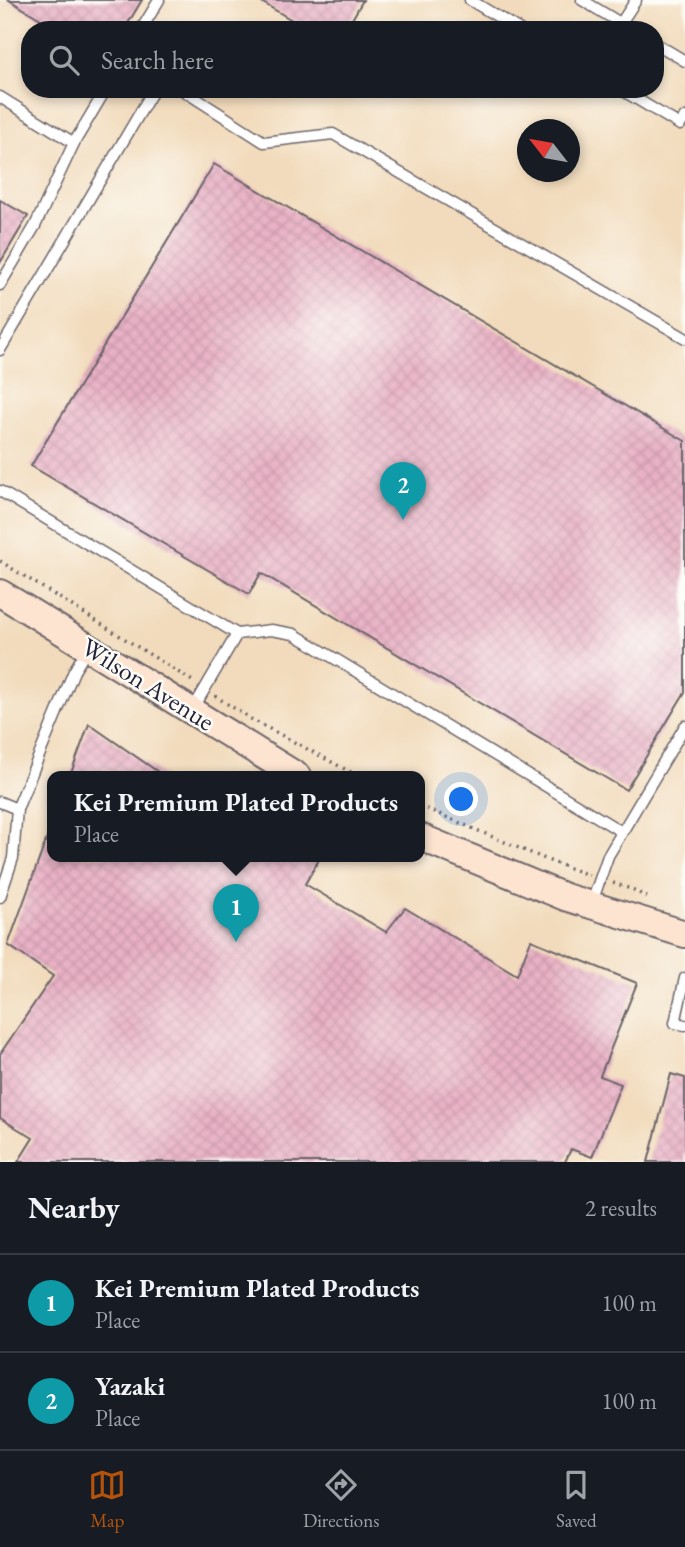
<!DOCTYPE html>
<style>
:root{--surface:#171b24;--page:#20242c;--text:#f1f3f6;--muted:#9ea1a6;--line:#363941;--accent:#b45309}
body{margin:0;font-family:"EB Garamond",serif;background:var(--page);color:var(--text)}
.compass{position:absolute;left:517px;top:119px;width:63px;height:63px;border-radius:50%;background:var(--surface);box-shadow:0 4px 10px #0003;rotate:301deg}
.you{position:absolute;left:462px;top:800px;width:24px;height:24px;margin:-18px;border:5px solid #fff;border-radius:50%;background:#1a73e8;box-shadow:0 0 0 10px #1a73e833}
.badge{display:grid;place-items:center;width:46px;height:46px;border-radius:50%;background:var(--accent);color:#fff;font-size:23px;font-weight:700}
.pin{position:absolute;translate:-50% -58px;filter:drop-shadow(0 2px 4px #0008)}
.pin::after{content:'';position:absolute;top:37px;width:24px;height:21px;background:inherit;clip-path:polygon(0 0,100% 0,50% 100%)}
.popup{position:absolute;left:47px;top:771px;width:378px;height:91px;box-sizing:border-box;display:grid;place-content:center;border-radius:14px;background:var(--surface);filter:drop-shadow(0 2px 5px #0005);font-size:23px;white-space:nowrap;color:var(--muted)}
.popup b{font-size:26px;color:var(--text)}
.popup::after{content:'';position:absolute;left:50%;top:100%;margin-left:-14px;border:14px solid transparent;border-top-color:var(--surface)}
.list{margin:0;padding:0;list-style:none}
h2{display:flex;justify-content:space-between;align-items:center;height:91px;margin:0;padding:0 28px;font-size:30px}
h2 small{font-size:23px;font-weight:400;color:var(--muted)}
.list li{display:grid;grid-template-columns:46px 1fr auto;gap:21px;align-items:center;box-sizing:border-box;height:98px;padding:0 28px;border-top:2px solid var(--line)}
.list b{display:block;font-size:26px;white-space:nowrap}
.list p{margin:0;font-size:23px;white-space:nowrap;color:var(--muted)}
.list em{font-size:23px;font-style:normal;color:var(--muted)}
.icon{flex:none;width:38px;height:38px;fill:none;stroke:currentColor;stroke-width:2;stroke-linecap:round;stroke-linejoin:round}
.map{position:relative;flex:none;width:685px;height:1162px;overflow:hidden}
.search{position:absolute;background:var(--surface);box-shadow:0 4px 10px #0003;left:21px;right:21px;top:21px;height:77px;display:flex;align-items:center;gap:18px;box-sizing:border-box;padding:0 24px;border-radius:28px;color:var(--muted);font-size:26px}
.sheet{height:287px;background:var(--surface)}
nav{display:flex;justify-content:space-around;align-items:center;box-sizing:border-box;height:98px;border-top:2px solid var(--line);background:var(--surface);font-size:19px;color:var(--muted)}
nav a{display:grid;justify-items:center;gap:4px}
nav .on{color:var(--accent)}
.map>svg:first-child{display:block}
.building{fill:url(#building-cross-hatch)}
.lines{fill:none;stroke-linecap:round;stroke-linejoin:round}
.lane-casing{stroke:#6b6368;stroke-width:13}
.secondary-casing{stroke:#6b6368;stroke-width:30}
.path{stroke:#6b6368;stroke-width:3.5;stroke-dasharray:2 5;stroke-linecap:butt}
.lane{stroke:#fff;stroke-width:10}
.secondary{stroke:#fde4d1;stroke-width:26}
.labels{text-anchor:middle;stroke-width:5;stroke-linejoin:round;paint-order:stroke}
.street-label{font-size:26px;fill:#22223b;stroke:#fdfcf7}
</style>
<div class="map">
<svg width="685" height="1162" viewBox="0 0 685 1162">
<defs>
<pattern id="building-cross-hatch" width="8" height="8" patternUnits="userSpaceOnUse" patternTransform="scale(1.75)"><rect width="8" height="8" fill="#e9b1c5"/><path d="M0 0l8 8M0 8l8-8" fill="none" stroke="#c898aa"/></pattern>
</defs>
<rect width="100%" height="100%" fill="#fdfcf7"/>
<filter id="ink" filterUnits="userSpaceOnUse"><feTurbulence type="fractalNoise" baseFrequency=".0143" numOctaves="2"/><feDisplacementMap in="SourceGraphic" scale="14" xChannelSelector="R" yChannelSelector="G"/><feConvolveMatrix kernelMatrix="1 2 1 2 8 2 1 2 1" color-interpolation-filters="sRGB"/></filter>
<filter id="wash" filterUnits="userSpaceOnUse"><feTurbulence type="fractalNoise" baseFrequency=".00686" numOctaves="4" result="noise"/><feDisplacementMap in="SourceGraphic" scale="28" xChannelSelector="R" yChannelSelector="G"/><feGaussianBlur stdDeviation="1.57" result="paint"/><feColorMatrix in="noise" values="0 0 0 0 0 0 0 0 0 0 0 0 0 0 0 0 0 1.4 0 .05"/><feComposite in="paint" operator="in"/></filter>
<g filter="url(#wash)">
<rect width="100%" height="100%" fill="#f2dbbc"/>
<g id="blocks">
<g class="building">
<polygon points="9,0 142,0 124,30 59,30"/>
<polygon points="258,0 363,0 346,30 309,30"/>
<polygon points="214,164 685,441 685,692 626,790 261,573 249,594 31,466"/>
<polygon points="0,200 28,216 0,263"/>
<polygon points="89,724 164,776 70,776"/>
<polygon points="52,824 52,856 321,856 305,884 386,932 405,908 517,975 531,940 637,983 600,1076 621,1084 592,1157 571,1149 565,1162 18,1162 33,1138 0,1118 0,1054 53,976 8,945"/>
<polygon points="671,1074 685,1078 685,1162 648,1162"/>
</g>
</g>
</g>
<g filter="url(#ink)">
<use href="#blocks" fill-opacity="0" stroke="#6b6368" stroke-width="2"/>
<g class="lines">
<g class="lane-casing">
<g id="lane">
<polyline points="470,0 520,30"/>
<polyline points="582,0 632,30"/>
<polyline points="621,23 636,0"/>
<polyline points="141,30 159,0"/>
<polyline points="655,43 685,61"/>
<polyline points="181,89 264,142 333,134 685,338"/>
<polyline points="620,89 680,125 685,117"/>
<polyline points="0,97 74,143"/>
<polyline points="0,285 35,226 74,143 106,89"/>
<polyline points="0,350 154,89"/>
<polyline points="0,491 237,634 271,630 294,634 622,832"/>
<polyline points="193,709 237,634"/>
<polyline points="0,802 17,809 74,671 88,648"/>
<polyline points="0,897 13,858 17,809"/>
<polyline points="591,905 608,856 685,726"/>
<polyline points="685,978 675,1023 685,1025"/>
</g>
</g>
<g class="secondary-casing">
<g id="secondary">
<polyline points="0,593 297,776"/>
<polyline points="420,837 565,897 685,934"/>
</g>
</g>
<g class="path">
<polyline points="0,561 194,682"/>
<polyline points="215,696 251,719 358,776"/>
<polyline points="420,806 552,862 589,875"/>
<polyline points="613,883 634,890 648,898"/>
</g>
<use href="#lane" class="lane"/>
<use href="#secondary" class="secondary"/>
</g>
</g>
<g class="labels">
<g class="street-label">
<text transform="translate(148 684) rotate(32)" y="9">Wilson Avenue</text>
</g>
</g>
</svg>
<svg class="compass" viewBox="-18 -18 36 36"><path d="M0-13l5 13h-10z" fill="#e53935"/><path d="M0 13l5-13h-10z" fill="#9ea1a6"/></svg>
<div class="you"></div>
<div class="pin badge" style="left:236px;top:942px;background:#0f9aa8">1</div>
<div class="popup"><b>Kei Premium Plated Products</b>Place</div>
<div class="pin badge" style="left:403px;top:520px;background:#0f9aa8">2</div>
<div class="search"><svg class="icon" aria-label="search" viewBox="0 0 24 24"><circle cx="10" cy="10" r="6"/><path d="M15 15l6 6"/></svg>Search here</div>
</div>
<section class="sheet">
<h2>Nearby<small>2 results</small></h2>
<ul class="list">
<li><span class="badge" style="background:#0f9aa8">1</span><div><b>Kei Premium Plated Products</b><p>Place</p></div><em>100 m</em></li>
<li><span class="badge" style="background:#0f9aa8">2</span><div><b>Yazaki</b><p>Place</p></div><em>100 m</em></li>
</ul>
</section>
<nav>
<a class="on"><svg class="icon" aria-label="map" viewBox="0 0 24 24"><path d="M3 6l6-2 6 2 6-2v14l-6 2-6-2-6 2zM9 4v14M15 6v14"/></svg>Map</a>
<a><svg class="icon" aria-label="directions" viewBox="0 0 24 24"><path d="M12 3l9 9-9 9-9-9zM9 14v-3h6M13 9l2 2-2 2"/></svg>Directions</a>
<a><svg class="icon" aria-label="saved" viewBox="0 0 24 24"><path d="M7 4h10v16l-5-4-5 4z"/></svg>Saved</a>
</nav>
